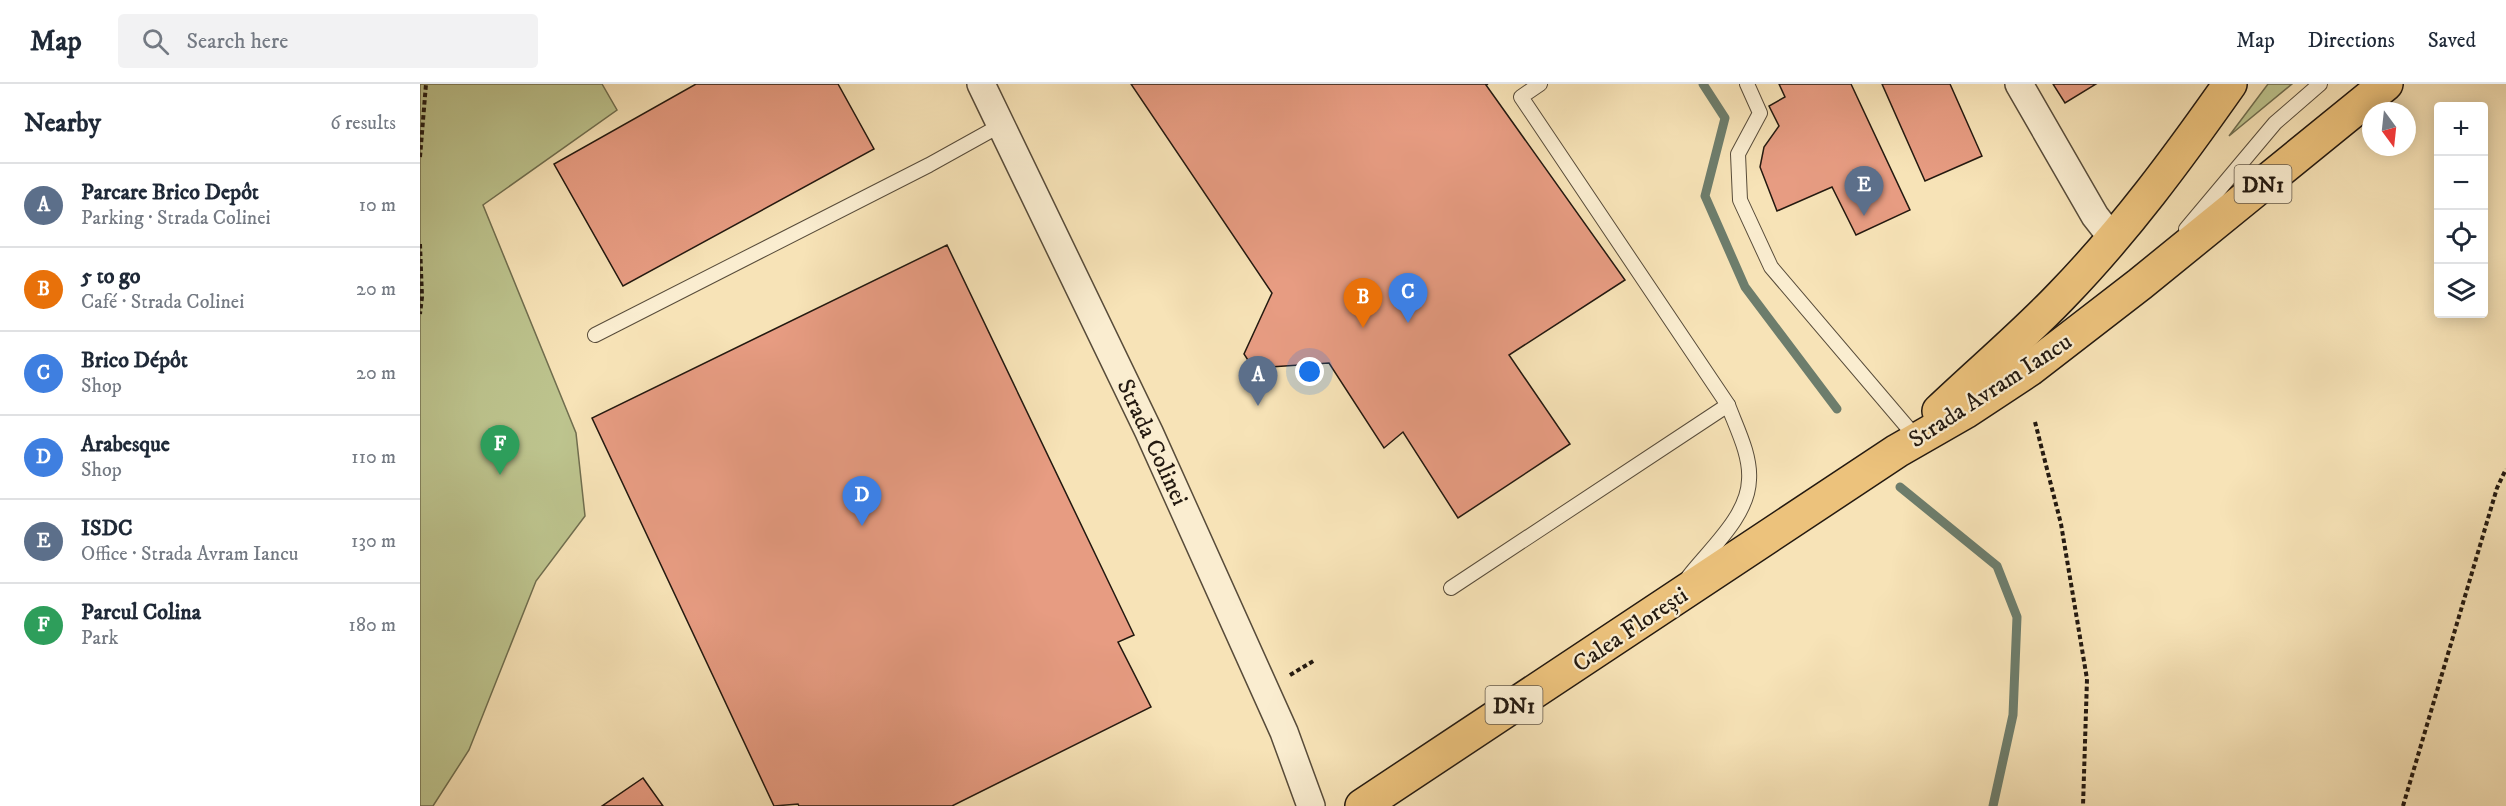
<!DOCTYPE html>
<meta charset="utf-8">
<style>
:root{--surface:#fff;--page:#f2f2f3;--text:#1f2937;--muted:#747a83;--line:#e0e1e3;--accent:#8f2418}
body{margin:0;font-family:"IM FELL DW Pica",serif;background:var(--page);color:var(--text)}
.controls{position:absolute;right:18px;top:18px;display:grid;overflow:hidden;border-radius:6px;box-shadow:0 3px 15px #0003}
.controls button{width:54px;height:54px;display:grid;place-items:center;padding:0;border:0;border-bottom:2px solid var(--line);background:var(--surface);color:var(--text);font:30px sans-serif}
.compass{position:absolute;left:1942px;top:18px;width:54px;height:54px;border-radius:50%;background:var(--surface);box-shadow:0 3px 15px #0003;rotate:165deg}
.you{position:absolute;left:890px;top:288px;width:21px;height:21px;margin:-15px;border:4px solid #fff;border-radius:50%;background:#1a73e8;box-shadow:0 0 0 9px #1a73e833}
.badge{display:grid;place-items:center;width:39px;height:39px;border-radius:50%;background:var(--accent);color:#fff;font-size:20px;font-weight:700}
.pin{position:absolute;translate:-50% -50px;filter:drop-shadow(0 2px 3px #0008)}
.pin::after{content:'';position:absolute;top:32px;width:21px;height:18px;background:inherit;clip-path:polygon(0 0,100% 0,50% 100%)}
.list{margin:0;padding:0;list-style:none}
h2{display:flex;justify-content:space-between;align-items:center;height:78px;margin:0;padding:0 24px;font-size:26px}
h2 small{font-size:20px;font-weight:400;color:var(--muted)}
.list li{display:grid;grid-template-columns:39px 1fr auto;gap:18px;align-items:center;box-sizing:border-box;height:84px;padding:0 24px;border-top:2px solid var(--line)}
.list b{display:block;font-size:22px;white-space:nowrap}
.list p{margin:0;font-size:20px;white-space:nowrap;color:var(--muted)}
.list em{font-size:20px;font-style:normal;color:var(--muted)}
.icon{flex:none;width:33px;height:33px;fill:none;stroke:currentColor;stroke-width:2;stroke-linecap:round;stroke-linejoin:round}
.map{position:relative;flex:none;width:2086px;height:722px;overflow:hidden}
header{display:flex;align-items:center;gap:36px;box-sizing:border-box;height:84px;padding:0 30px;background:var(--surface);border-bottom:2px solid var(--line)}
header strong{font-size:28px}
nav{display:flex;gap:33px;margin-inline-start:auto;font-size:21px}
.search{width:420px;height:54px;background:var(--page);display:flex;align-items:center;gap:15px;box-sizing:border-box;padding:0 21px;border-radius:6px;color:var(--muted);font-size:22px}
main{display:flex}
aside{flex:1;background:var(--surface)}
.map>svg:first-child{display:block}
.green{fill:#bdc48e;stroke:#706e4f;stroke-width:1.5}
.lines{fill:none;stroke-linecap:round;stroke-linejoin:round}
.stream{stroke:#6d7d6c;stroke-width:9}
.building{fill:#e79c82;stroke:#231910;stroke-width:1.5}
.lane-casing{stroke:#584c3a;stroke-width:16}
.street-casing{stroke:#584c3a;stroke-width:30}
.primary-casing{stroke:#231910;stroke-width:36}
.path{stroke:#231910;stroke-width:4;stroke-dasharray:4.5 3;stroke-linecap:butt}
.lane{stroke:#faedd0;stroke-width:14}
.street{stroke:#faedd0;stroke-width:27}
.primary{stroke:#ecc27c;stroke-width:33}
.labels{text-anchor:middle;stroke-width:4.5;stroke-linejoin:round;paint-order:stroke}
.shield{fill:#faedd0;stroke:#64594a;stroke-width:1.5}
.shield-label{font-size:22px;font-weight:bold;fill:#231910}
.street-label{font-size:24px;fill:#231910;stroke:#faedd0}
</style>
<header>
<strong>Map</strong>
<div class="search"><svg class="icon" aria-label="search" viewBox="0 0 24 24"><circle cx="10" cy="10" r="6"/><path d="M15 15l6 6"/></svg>Search here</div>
<nav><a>Map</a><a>Directions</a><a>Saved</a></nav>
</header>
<main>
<aside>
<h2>Nearby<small>6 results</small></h2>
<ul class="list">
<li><span class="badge" style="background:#5c6f8a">A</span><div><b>Parcare Brico Depôt</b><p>Parking · Strada Colinei</p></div><em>10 m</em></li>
<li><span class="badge" style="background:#e8710a">B</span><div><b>5 to go</b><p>Café · Strada Colinei</p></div><em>20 m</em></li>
<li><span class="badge" style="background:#3f7fe0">C</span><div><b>Brico Dépôt</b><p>Shop</p></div><em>20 m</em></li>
<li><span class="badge" style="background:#3f7fe0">D</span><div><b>Arabesque</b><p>Shop</p></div><em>110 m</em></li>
<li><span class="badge" style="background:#5c6f8a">E</span><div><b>ISDC</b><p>Office · Strada Avram Iancu</p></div><em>130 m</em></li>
<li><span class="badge" style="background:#2e9e5b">F</span><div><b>Parcul Colina</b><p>Park</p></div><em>180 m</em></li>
</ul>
</aside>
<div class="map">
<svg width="2086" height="722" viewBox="0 0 2086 722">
<rect width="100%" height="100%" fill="#f7e3b7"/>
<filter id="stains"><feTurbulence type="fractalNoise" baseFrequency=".00333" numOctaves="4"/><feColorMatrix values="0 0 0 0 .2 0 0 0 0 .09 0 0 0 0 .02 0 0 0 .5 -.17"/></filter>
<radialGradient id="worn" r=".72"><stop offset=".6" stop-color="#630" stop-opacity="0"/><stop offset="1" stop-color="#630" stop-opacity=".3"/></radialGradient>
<g class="green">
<polygon points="0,0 182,0 197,26 63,121 156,349 165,432 116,497 49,666 13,722 0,722"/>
<polygon points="1848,0 1872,0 1809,52"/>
</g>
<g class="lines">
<g class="stream">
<polyline points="1283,0 1305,34 1285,112 1325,203 1417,325"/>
<polyline points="1480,403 1577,482 1597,533 1593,631 1573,722"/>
</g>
</g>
<g class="building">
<polygon points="276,0 418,0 454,65 203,202 134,80"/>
<polygon points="711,0 1068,0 1066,1 1205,196 1089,271 1150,360 1038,434 983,348 964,364 909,279 833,284 824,270 852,209"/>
<polygon points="1359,0 1431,0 1490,126 1436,151 1412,103 1357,127 1340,83 1344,63 1359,42 1349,22 1365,13"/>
<polygon points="1462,0 1530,0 1562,72 1505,97"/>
<polygon points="1633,0 1676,0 1645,19"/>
<polygon points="527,161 714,551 698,558 731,623 532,722 379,722 378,720 354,722 172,334"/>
<polygon points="223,694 243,722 182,722"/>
</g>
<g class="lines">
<g class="lane-casing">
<g id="lane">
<polyline points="1120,0 1101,13 1308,321"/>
<polyline points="1327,0 1340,29 1318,70 1320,116 1351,183 1494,351"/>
<polyline points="1766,145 1855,39 1900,0"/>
<polyline points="175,251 509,81 581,41"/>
<path d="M1031,504l277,-183c8,22 23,50 21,75 -1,36 -39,69 -60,96"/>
</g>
</g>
<g class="street-casing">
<g id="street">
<polyline points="561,0 729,348 864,648 891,722"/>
<polyline points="1599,0 1675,132 1693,155"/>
</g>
</g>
<g class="primary-casing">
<g id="primary">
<path d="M1519,327c41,-39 85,-76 123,-116 63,-65 116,-137 168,-211"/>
<polyline points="942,722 1477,367 1545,328 1610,285 1720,200 1966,0"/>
</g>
</g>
<g class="path">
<polyline points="0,73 6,0"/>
<polyline points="0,160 2,213 0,230"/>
<polyline points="1615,338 1641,440 1667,595 1663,722"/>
<polyline points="870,591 895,576"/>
<polyline points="1983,722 2077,404 2086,385"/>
</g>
<use href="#lane" class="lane"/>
<use href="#street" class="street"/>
<use href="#primary" class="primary"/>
</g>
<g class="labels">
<g class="shield">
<rect x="1814.5" y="81" width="57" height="38" rx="4.5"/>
<rect x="1065.5" y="602" width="57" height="38" rx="4.5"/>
</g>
<g class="shield-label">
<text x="1843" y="108">DN1</text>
<text x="1094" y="629">DN1</text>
</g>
<g class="street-label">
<text transform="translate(1570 306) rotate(-33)" y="8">Strada Avram Iancu</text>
<text transform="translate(733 358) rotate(65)" y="8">Strada Colinei</text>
<text transform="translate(1210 545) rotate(-34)" y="8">Calea Florești</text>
</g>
</g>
<rect width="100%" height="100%" filter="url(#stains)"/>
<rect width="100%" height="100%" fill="url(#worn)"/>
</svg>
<div class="controls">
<button>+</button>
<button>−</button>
<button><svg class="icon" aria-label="locate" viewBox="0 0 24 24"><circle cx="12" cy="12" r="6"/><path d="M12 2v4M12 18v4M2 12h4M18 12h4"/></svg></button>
<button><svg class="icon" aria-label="layers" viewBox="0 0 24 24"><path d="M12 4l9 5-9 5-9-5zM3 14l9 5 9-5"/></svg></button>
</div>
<svg class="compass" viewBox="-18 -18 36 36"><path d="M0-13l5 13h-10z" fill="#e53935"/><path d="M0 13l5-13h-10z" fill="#747a83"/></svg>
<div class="you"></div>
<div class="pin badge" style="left:838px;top:322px;background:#5c6f8a">A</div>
<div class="pin badge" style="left:943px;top:244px;background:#e8710a">B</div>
<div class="pin badge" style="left:988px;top:239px;background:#3f7fe0">C</div>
<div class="pin badge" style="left:442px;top:442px;background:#3f7fe0">D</div>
<div class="pin badge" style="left:1444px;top:132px;background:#5c6f8a">E</div>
<div class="pin badge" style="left:80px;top:391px;background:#2e9e5b">F</div>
</div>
</main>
